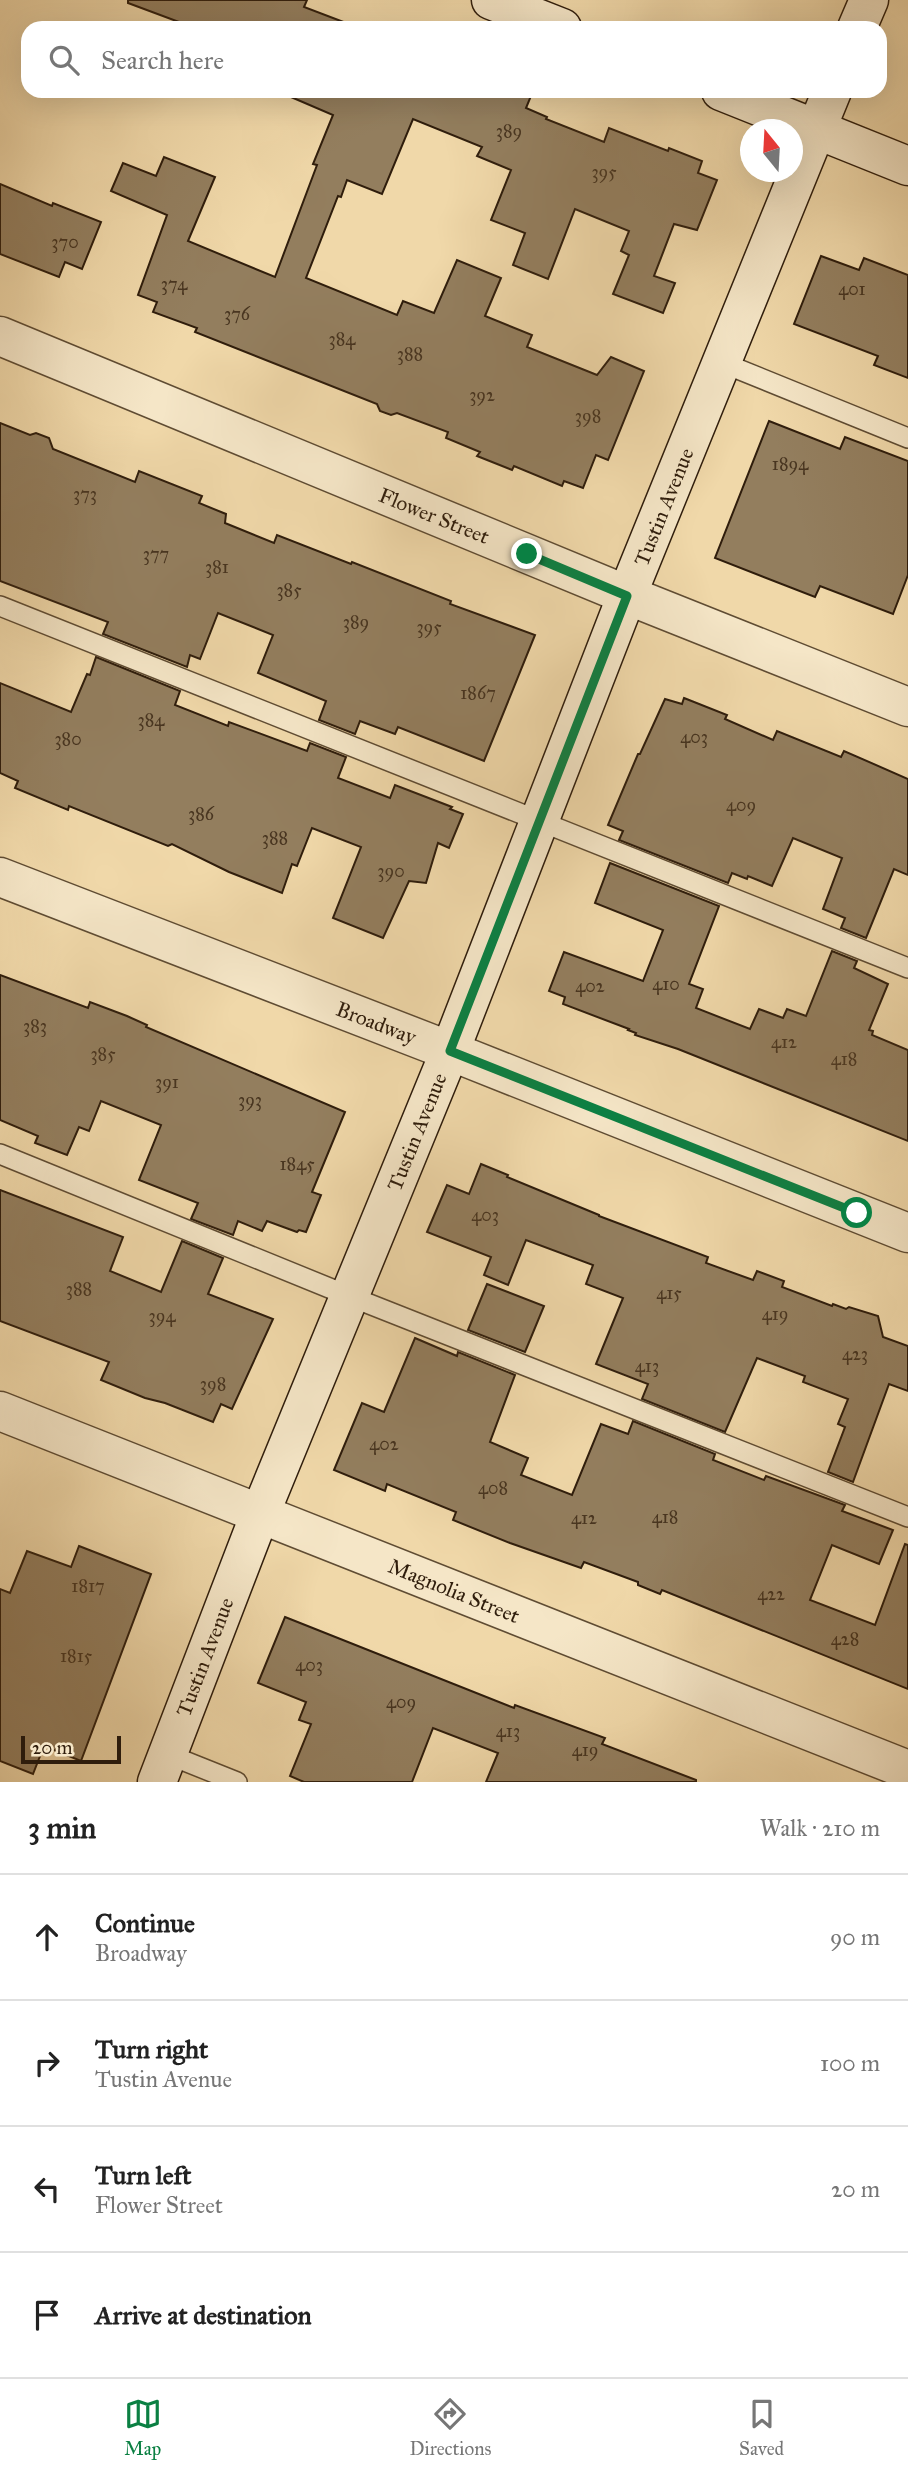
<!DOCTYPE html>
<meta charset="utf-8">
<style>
:root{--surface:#fff;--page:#f2f2f2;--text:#222;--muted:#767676;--line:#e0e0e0;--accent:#0b8043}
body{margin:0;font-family:"IM FELL Great Primer",serif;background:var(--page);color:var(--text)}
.compass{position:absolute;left:740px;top:119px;width:63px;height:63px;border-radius:50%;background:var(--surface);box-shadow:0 7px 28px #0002;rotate:342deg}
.scale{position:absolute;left:21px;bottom:18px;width:100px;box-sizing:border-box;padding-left:7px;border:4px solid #2f1d0c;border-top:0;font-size:19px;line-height:24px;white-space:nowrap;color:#2f1d0c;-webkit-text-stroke:5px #f5e6c7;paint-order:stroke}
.stop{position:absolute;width:21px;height:21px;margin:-16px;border:5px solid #0b8043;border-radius:50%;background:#fff}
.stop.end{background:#0b8043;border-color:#fff;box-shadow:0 2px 7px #0008}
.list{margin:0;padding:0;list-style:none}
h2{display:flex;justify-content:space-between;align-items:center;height:91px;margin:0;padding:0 28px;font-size:30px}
h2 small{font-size:23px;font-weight:400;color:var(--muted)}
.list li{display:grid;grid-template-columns:46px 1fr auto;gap:21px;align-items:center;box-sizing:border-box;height:126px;padding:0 28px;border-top:2px solid var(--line)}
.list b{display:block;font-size:26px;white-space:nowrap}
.list p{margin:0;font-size:23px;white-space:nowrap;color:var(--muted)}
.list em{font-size:23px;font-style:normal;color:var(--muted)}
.icon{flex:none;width:38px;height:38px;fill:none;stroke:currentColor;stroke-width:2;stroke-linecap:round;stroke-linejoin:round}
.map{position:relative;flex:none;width:908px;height:1782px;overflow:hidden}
.search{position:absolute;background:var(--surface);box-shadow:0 7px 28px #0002;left:21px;right:21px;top:21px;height:77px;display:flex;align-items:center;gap:18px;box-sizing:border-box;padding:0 24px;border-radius:21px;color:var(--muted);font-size:26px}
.sheet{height:595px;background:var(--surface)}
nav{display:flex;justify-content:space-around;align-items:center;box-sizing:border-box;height:98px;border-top:2px solid var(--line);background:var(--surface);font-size:19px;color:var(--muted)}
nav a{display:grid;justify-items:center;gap:4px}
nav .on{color:var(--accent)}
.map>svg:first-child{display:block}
.building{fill:#937e5e;stroke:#2f1d0c;stroke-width:2}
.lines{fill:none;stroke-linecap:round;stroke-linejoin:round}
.lane-casing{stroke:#5f4c33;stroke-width:22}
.street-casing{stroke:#5f4c33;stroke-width:41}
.secondary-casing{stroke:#2f1d0c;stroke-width:41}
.lane{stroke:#f5e6c7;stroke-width:19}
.street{stroke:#f5e6c7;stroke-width:38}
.secondary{stroke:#f5e6c7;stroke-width:38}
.route{stroke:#0b8043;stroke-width:9}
.labels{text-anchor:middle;stroke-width:6;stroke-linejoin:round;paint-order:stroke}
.number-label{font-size:18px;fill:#483520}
.street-label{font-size:21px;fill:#2f1d0c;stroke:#f5e6c7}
</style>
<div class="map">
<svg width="908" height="1782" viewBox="0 0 908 1782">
<rect width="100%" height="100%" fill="#f0d8a9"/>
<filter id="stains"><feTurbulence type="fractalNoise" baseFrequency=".00286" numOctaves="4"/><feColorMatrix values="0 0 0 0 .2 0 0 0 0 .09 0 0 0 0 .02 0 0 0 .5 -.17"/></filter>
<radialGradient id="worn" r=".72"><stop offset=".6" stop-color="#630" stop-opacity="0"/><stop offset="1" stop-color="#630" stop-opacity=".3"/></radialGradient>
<g class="building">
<polygon points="128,0 307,0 304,7 354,26 195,28 128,3"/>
<polygon points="277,91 533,91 526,108 547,117 546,119 604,142 609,128 668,151 669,148 702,161 698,173 717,180 697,230 674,224 654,276 675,283 663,313 613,294 629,255 621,251 629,231 575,209 548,279 513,265 525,233 491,220 511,170 477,156 482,147 413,119 382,194 347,180 341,197 338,196 306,278 397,315 403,301 434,313 457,260 501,278 485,316 532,335 527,347 597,375 611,357 644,371 608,460 596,455 583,488 564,481 562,486 514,466 512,470 477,456 480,452 446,438 448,432 397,413 391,415 380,411 377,404 195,332 197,328 153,312 157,302 138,295 167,215 111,191 123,163 156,176 164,157 215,177 188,241 275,277 317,165 313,164 333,115"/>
<polygon points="0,184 52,206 53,203 101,222 82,269 65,262 59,277 0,254"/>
<polygon points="821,256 859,270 864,258 908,275 908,378 874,365 878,356 794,324"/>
<polygon points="769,421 840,449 845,437 908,461 908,575 893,614 820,586 815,597 715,558"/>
<polygon points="0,423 30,435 36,433 49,438 53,449 135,482 139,471 202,496 199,503 226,514 225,523 274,543 277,535 351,564 352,562 451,601 450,604 535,635 484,761 398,727 395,734 360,721 355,734 319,720 326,701 258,673 273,635 218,613 200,659 190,655 187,667 103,634 108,622 0,581"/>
<polygon points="96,657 180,691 175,705 228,726 229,722 307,751 310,743 346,757 338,778 390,798 395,785 452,807 450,809 463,814 449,848 438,843 426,883 409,881 383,938 333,918 361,847 312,828 297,866 292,864 282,893 229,872 172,844 168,846 69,806 68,810 15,788 18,781 0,773 0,683 71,712 87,674 90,675"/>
<polygon points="684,698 727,715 725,719 773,740 777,731 841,757 844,751 908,779 908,875 894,869 866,938 841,928 845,918 823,909 842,858 793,838 772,886 748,876 747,879 732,873 728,883 619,840 623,831 608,825 638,754 640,754 665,699 682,704"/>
<polygon points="610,863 719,906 689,984 703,989 696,1008 750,1029 759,1009 783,1018 787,1009 806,1016 832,951 857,961 854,968 888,984 869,1030 873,1031 872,1035 908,1050 908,1141 678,1049 635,1035 636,1033 628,1030 629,1029 563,1004 565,997 549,991 564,952 643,981 663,930 595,903"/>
<polygon points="0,975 88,1008 90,1002 127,1016 147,1025 146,1027 345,1112 312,1192 321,1195 306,1232 299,1230 297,1232 267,1221 262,1231 238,1221 233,1235 191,1219 198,1203 139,1180 161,1125 101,1101 89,1131 79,1127 67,1155 35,1143 38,1136 0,1120"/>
<polygon points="481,1164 508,1175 507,1177 599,1215 599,1216 708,1257 706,1263 753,1280 757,1271 784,1281 782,1287 832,1306 833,1304 846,1309 849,1307 878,1316 883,1337 908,1346 908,1391 889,1384 853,1482 828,1472 845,1427 838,1424 848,1399 803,1382 805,1376 757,1358 725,1432 642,1399 648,1384 596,1364 623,1298 586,1284 593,1265 526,1240 508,1285 484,1275 491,1257 427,1232 447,1185 469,1194"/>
<polygon points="0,1190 123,1237 110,1271 161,1292 182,1241 223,1258 208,1294 273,1319 232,1409 221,1404 213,1422 165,1403 145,1398 101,1380 109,1362 0,1321"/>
<polygon points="487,1284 544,1306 525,1352 468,1330"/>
<polygon points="415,1338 457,1356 458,1352 515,1375 490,1442 528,1458 521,1475 572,1495 601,1424 628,1434 633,1421 715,1454 713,1460 764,1480 766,1476 845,1505 842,1511 893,1530 879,1564 832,1545 810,1600 875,1625 905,1544 908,1545 908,1689 662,1590 660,1594 638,1585 638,1582 584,1562 581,1568 510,1543 453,1520 456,1512 387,1484 385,1491 334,1470 362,1403 384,1412"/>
<polygon points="79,1546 151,1574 81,1761 44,1746 33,1774 0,1761 0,1589 10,1593 27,1551 71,1567"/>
<polygon points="285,1617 514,1708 515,1705 605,1738 602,1744 696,1780 696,1782 486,1782 498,1753 433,1728 412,1782 304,1782 290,1776 311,1724 299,1720 306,1702 258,1683"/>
</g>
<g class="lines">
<g class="lane-casing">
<g id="lane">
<polyline points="723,363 908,438"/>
<polyline points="0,606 908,968"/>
<polyline points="0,1154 349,1296 908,1517"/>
<polyline points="167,1754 237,1782"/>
</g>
</g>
<g class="street-casing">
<g id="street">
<polyline points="0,336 627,595 908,707"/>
<polyline points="0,877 450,1051 908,1233"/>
<polyline points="0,1411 908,1770"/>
</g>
</g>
<g class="secondary-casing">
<g id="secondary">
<polyline points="491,0 562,28"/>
<polyline points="857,28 869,0"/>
<polyline points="721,91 908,166"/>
<polyline points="157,1782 260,1514 450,1051 627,595 832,91"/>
</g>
</g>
<use href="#lane" class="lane"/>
<use href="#street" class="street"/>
<use href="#secondary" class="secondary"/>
</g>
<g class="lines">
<polyline class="route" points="527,554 627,596 450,1051 857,1213"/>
</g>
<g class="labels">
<g class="number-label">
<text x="509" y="137">389</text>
<text x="604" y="178">395</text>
<text x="65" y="248">370</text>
<text x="174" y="290">374</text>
<text x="852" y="295">401</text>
<text x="237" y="320">376</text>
<text x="342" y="345">384</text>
<text x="410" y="360">388</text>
<text x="482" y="401">392</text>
<text x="588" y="422">398</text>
<text x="790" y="470">1894</text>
<text x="85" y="500">373</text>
<text x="156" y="560">377</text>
<text x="217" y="573">381</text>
<text x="289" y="596">385</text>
<text x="356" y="628">389</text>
<text x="429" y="633">395</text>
<text x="478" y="699">1867</text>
<text x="151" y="726">384</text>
<text x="694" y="743">403</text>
<text x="68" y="745">380</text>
<text x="741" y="811">409</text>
<text x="201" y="820">386</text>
<text x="275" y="844">388</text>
<text x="391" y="877">390</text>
<text x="666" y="990">410</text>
<text x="590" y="992">402</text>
<text x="35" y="1032">383</text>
<text x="784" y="1048">412</text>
<text x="103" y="1060">385</text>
<text x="844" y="1065">418</text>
<text x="167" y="1088">391</text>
<text x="250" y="1106">393</text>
<text x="297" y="1170">1845</text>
<text x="485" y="1221">403</text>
<text x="79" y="1295">388</text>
<text x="669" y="1299">415</text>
<text x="775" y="1320">419</text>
<text x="162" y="1322">394</text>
<text x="855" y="1360">423</text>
<text x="647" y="1372">413</text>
<text x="213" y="1390">398</text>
<text x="384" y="1450">402</text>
<text x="493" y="1494">408</text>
<text x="665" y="1523">418</text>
<text x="584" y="1524">412</text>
<text x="88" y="1592">1817</text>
<text x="771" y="1600">422</text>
<text x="845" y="1645">428</text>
<text x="76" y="1662">1815</text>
<text x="309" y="1671">403</text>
<text x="401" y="1708">409</text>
<text x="508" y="1737">413</text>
<text x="585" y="1756">419</text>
</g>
<g class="street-label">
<text transform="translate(664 507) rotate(-68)" y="7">Tustin Avenue</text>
<text transform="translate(434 516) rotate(22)" y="7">Flower Street</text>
<text transform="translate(376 1023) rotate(21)" y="7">Broadway</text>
<text transform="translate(417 1132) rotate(-68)" y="7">Tustin Avenue</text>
<text transform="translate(454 1591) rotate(22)" y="7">Magnolia Street</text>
<text transform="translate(205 1657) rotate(-69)" y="7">Tustin Avenue</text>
</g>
</g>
<rect width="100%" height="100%" filter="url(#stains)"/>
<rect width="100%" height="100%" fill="url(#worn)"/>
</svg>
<svg class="compass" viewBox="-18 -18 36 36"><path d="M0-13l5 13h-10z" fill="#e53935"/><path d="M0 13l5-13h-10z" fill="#767676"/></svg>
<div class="scale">20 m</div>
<div class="stop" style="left:857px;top:1213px"></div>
<div class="stop end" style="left:527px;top:554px"></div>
<div class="search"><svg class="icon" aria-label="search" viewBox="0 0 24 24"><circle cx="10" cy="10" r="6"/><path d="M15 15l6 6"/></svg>Search here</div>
</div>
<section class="sheet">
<h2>3 min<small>Walk · 210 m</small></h2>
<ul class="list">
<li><svg class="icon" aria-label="ahead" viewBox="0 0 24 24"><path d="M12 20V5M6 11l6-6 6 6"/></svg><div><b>Continue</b><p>Broadway</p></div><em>90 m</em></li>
<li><svg class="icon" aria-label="right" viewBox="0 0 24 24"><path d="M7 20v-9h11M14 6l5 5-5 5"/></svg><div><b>Turn right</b><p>Tustin Avenue</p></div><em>100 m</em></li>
<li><svg class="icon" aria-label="left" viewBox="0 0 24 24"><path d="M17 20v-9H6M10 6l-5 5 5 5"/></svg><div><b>Turn left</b><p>Flower Street</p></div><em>20 m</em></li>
<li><svg class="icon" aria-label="arrive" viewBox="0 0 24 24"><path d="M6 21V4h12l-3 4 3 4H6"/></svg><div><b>Arrive at destination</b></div></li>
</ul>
</section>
<nav>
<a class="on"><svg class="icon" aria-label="map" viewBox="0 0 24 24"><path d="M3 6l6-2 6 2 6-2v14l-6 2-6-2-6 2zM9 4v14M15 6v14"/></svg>Map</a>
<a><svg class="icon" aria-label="directions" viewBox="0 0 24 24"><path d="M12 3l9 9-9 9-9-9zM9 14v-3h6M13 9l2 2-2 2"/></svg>Directions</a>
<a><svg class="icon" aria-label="saved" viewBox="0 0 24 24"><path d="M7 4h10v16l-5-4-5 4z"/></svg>Saved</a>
</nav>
